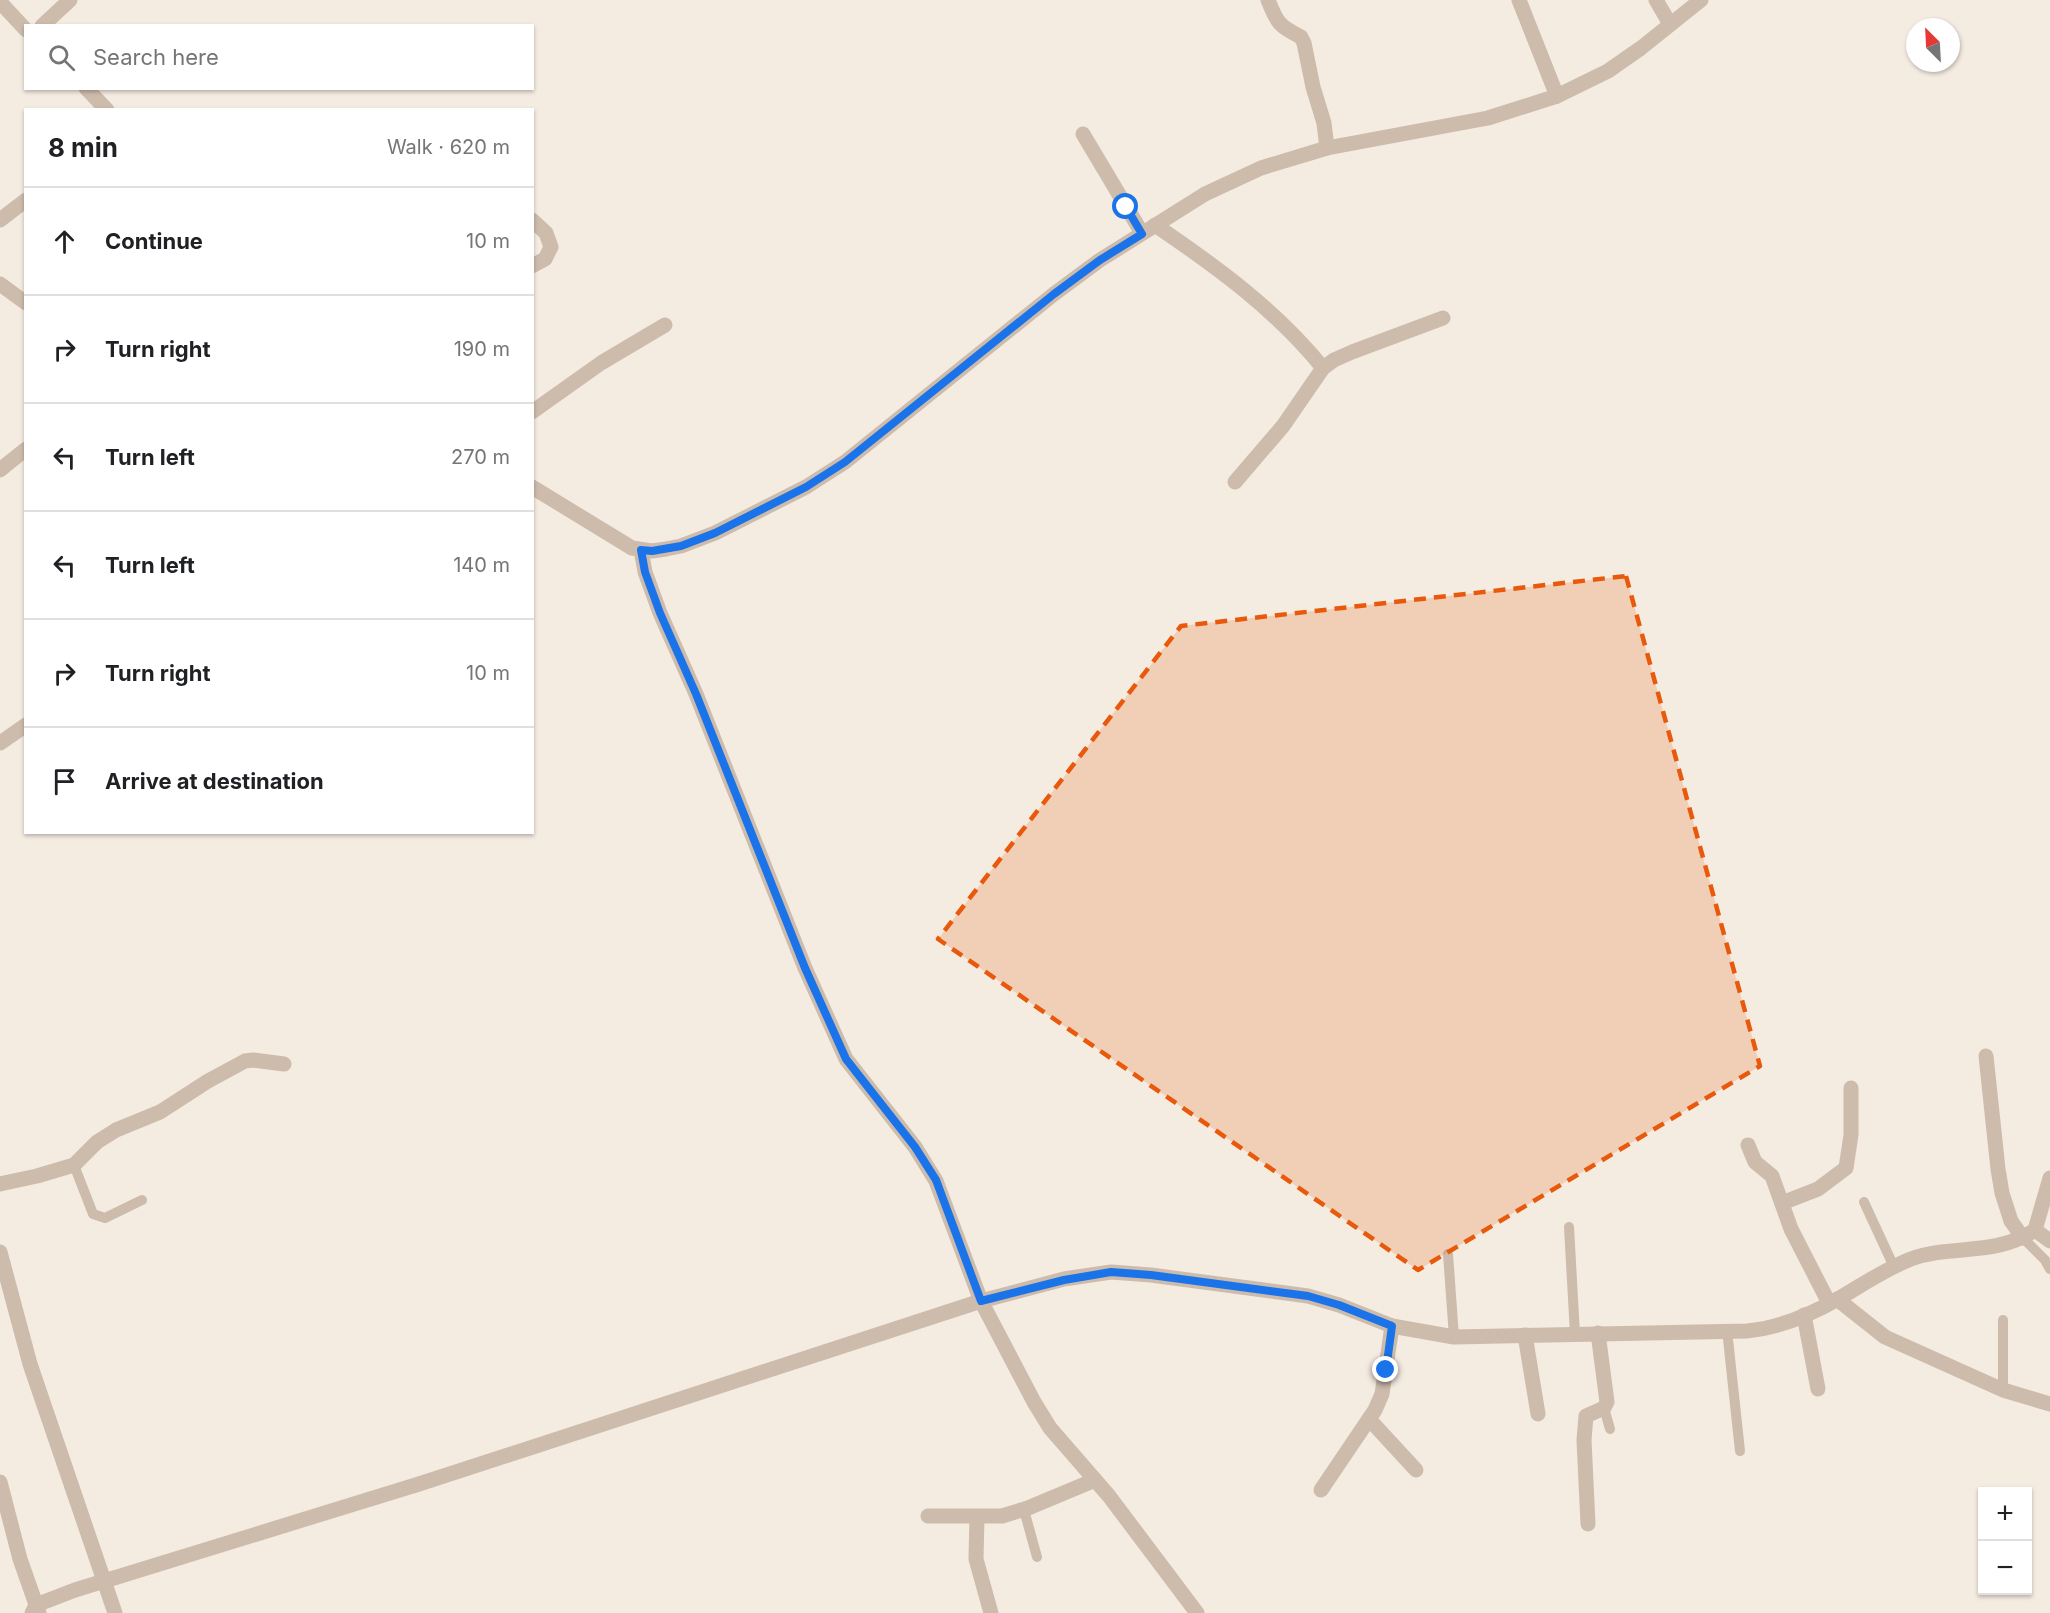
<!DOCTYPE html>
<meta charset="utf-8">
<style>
:root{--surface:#fff;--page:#f6f6f6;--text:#202124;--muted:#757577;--line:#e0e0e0}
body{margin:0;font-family:Inter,sans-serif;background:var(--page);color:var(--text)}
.controls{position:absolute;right:18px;bottom:18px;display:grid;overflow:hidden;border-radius:0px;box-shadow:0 2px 4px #0004}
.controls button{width:54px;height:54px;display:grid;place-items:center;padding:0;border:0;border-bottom:2px solid var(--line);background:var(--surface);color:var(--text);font:30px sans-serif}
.compass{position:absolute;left:1906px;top:18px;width:54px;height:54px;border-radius:50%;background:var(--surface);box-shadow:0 2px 4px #0004;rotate:336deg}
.stop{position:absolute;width:18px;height:18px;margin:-14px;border:4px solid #1a73e8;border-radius:50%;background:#fff}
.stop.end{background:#1a73e8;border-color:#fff;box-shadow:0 2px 6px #0008}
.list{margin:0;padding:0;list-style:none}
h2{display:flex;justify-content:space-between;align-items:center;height:78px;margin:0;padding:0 24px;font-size:26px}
h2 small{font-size:20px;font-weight:400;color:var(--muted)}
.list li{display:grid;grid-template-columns:39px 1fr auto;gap:18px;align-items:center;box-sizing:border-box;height:108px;padding:0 24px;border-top:2px solid var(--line)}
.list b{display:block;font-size:22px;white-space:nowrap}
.list em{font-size:20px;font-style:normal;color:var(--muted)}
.icon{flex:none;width:33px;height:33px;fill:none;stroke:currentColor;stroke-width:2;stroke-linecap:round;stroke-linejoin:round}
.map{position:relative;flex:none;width:2050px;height:1613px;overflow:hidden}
.search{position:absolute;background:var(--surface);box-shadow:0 2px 4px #0004;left:24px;top:24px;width:510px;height:66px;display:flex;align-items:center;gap:15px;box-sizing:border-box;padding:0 21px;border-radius:0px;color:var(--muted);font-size:22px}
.panel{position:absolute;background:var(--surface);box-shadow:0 2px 4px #0004;left:24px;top:108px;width:510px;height:726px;border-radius:0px}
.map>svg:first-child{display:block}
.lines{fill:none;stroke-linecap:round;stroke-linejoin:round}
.service{stroke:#cdbbac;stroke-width:10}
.minor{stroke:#cdbbac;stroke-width:15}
.route{stroke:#1a73e8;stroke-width:8}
.marked{fill:#e8590c;fill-opacity:0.2;stroke:#e8590c;stroke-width:4.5;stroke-dasharray:12 8;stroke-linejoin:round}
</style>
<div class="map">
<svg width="2050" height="1613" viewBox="0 0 2050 1613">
<rect width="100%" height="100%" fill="#f4ebe1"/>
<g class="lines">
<g class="service">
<polyline points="74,1165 93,1214 105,1218 142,1200"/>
<polyline points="1864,1202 1894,1267"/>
<polyline points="1569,1227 1575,1334"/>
<polyline points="2023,1238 2045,1260 2050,1269"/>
<polyline points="1448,1254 1454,1337"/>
<polyline points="2003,1320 2003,1390"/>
<polyline points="1727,1330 1740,1451"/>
<polyline points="1604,1408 1610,1429"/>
<polyline points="1024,1510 1037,1557"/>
</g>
<g class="minor">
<path d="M1268,0c9,23 11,26 33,37l3,6 9,44 11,36 3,25"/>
<polyline points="1519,0 1557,96"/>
<polyline points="1656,0 1670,24"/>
<polyline points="0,2 26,30"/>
<polyline points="42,26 70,0"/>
<polyline points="86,88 107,110"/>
<polyline points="1083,134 1142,233"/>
<polyline points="0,220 26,200"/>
<polyline points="532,220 546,233 551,247 545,259 532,266"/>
<path d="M1155,225c62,42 121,85 168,143"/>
<polyline points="0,284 26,303"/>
<polyline points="532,412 601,363 665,325"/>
<polyline points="0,470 26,449"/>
<polyline points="1235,482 1283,426 1323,368 1334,360 1352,352 1443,318"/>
<polyline points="532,487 632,548 652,551 666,549 681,546 715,533 806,487 845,462 1054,294 1100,260 1205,194 1261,168 1327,148 1488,118 1557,96 1608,71 1641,48 1701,0"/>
<polyline points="641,550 645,572 660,613 696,694 805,968 846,1059 915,1147 936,1181 981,1301 1034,1402 1050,1428 1109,1496 1197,1613"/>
<polyline points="0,743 26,725"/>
<polyline points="1986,1056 1998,1169 2002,1193 2011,1221 2023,1238"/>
<polyline points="1748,1145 1755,1162 1772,1176 1791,1229 1829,1303"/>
<polyline points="0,1184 37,1176 74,1165 97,1142 116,1130 160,1112 208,1081 245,1061 253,1060 284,1064"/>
<polyline points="1782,1203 1818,1189 1846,1168 1851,1135 1851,1088"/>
<polyline points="2035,1230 2050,1241"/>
<polyline points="0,1252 30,1364 115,1613"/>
<polyline points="1837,1299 1885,1337 2003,1390 2050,1404"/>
<polyline points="1804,1315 1818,1389"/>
<polyline points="1525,1335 1538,1414"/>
<polyline points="1369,1419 1416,1470"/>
<polyline points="0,1482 20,1559 39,1613"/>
<polyline points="1321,1490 1375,1410 1382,1394 1392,1326"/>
<polyline points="928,1516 1002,1516 1028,1508 1095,1480"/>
<polyline points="977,1517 976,1559 991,1613"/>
<polyline points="1588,1524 1584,1440 1586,1416 1604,1408 1607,1402 1598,1333"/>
<path d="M32,1613l4,-8 39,-15 344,-106 562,-183 83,-22 47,-7 40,3 157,21 31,9 53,21 62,11 293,-6c32,-3 63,-16 91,-32 24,-14 47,-30 73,-40 42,-15 83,-2 124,-29l15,-52"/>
</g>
</g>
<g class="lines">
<polyline class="route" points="1126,207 1142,234 1100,260 1054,294 845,462 806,487 715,533 681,546 652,551 641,550 645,572 660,613 696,694 805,968 846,1059 915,1147 936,1180 981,1301 1064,1280 1111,1272 1151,1275 1308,1296 1339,1305 1392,1326 1386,1370"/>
</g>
<path class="marked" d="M1626,576l134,490 -342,204 -480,-331 243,-313z"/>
</svg>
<div class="controls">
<button>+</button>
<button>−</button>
</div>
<svg class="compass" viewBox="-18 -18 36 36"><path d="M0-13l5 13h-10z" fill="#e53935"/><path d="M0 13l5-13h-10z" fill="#757577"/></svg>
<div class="stop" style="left:1126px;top:207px"></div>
<div class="stop end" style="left:1386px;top:1370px"></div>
<div class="search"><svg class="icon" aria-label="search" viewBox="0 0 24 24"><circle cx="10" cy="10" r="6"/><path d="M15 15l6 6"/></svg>Search here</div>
<section class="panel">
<h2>8 min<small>Walk · 620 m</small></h2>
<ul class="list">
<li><svg class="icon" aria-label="ahead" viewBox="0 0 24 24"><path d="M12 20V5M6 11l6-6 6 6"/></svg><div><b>Continue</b></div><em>10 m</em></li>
<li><svg class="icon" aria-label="right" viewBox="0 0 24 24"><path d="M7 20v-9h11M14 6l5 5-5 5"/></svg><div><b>Turn right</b></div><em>190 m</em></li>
<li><svg class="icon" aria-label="left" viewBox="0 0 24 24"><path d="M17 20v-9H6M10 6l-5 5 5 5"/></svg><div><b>Turn left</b></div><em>270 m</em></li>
<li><svg class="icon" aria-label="left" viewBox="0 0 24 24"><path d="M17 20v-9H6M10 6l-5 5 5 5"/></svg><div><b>Turn left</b></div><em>140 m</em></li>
<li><svg class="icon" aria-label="right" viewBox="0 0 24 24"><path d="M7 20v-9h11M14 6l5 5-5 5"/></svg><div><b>Turn right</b></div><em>10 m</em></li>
<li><svg class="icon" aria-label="arrive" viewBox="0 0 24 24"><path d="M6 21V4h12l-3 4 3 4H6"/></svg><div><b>Arrive at destination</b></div></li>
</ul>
</section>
</div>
